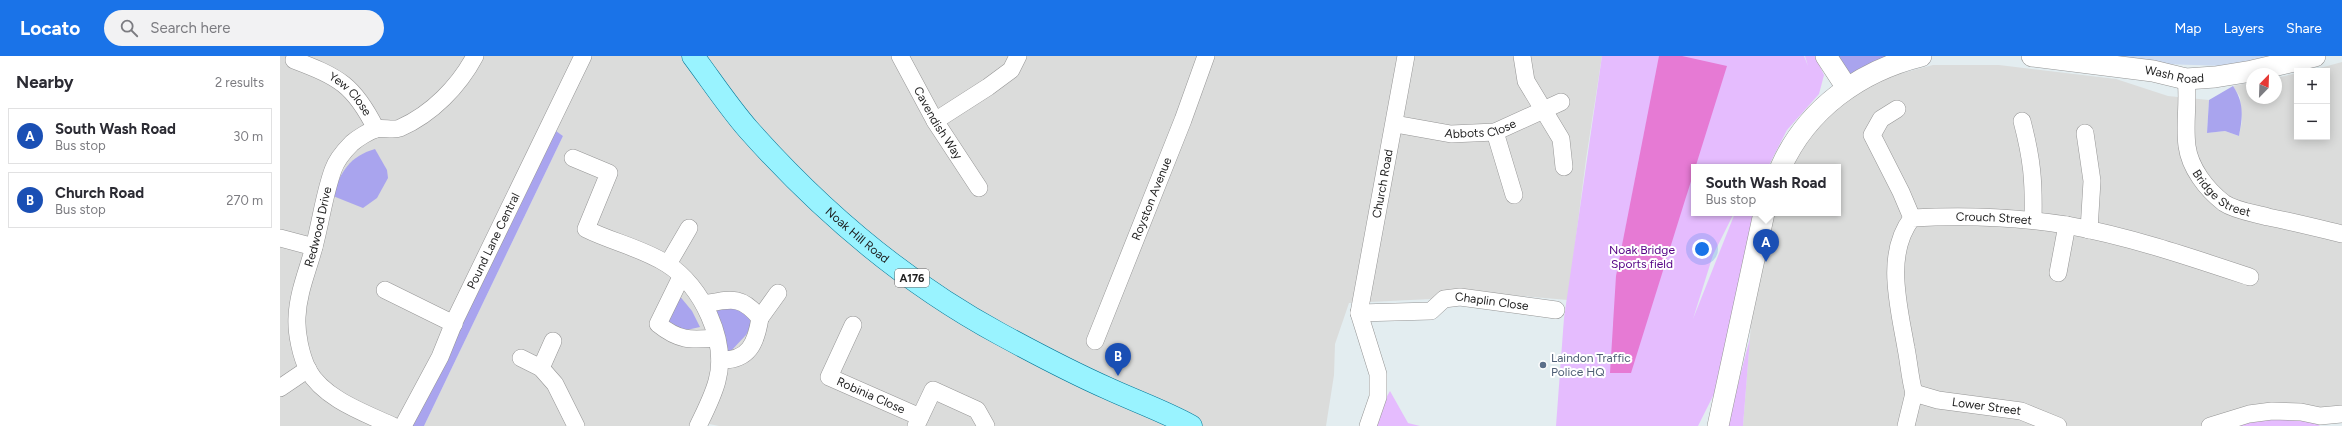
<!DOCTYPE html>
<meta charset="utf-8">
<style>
:root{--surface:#fff;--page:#f2f2f3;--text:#2b2b33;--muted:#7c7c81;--line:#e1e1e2;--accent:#1a73e8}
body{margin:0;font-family:Figtree,sans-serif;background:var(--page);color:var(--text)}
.controls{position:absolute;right:12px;top:12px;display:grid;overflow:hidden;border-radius:0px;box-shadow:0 2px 10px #0003}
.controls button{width:36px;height:36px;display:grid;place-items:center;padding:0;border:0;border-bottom:1px solid var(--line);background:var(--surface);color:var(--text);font:20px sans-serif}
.compass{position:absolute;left:1966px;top:12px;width:36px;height:36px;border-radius:50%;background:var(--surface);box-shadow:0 2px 10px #0003;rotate:23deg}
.you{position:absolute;left:1422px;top:193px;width:14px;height:14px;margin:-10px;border:3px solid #fff;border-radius:50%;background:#1a73e8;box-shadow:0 0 0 6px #1a73e833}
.badge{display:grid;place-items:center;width:26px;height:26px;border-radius:50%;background:var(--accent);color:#fff;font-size:13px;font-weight:700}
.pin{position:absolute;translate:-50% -33px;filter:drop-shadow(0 1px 2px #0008)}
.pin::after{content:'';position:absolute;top:21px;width:14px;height:12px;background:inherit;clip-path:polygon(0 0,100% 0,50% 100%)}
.popup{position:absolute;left:1411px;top:108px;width:150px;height:52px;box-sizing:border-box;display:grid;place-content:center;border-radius:0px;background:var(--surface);filter:drop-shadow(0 1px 3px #0005);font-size:13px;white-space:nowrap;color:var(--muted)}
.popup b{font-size:15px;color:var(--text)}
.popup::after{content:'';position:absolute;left:50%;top:100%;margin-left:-8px;border:8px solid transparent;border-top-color:var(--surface)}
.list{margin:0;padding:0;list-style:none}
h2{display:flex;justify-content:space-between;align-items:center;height:52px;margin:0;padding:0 16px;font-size:17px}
h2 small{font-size:13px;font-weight:400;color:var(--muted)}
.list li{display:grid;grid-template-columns:26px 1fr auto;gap:12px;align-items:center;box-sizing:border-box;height:56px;margin:0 8px 8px;padding:0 8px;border:1px solid var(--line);border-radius:0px}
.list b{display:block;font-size:15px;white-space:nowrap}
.list p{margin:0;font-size:13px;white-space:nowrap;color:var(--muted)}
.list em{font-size:13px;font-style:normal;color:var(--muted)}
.icon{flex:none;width:22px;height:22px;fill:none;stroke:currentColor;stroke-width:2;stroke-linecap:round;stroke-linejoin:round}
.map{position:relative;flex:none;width:2062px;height:370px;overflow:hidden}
header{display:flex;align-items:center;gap:24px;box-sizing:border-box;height:56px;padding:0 20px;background:var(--accent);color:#fff}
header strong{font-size:19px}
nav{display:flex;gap:22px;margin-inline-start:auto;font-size:14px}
.search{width:280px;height:36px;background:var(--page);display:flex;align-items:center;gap:10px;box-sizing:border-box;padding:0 14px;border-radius:22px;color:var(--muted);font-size:15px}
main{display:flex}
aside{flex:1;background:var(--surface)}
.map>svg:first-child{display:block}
.residential{fill:#dbdcdb}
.farmland{fill:#ccdaf0}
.grass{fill:#a9a4ee}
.park{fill:#e5bcfe}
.pitch{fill:#e67ad4}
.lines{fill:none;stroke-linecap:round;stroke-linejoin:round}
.minor-casing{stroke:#959595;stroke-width:18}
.tertiary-casing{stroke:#959595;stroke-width:22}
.primary-casing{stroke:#007798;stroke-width:23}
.minor{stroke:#fff;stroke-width:17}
.tertiary{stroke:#fff;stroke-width:21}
.primary{stroke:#99f3ff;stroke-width:22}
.service-dot{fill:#5c6f8a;stroke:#fff;stroke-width:1.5}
.labels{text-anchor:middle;stroke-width:4;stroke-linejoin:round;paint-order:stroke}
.shield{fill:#fff;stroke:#626262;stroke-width:1}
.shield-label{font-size:11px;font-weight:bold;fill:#1e1e1e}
.street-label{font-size:12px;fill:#1e1e1e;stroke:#fff}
.park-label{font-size:12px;fill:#550285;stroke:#fff}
.service-label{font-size:12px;fill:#4e5e75;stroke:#fff;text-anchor:start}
</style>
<header>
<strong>Locato</strong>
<div class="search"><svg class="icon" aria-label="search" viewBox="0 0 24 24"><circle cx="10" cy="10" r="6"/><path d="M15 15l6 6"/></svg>Search here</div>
<nav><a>Map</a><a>Layers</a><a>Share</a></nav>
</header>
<main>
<aside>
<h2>Nearby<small>2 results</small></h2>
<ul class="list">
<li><span class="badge" style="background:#1a4fb4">A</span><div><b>South Wash Road</b><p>Bus stop</p></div><em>30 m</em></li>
<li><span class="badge" style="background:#1a4fb4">B</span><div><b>Church Road</b><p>Bus stop</p></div><em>270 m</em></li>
</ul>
</aside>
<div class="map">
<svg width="2062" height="370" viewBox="0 0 2062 370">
<rect width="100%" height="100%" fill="#e3edf0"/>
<g class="residential">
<polygon points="0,0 1322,0 1306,103 1288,244 1171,234 1151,243 1069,247 1055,288 1054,319 1046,370 439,370 429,368 428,370 144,370 283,80 276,75 132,370 0,370"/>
<polygon points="2062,6 2062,180 2060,186 2062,187 2062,353 1941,370 1463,370 1473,242 1494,157 1558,157 1558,111 1509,111 1525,84 1554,54 1603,22 1653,9 1719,9 1836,23 1888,40 1929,44 1927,77 1945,75 1959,80 1962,65 1960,41 1953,30 1972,26 1972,42 1996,42 1996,22 2017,17 2017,81 2047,81 2047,15 2029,15"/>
</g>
<polygon class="farmland" points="1825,0 2015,0 1974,11 1884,8"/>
<g class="grass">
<polygon points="1544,0 1634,0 1563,23"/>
<path d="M1953,30c11,16 10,31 6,50l-14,-5 -18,2 2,-33z"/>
<polygon points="276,75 283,80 144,370 132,370"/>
<path d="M95,93l12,21 1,8 -11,20 -14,10 -30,-12c7,-24 17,-40 42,-47z"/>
<polygon points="398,238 412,255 420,271 402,275 388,267"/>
<polygon points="451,250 469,259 474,265 466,279 449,297 439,274 435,252"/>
</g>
<g class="park">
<polygon points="1322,0 1524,0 1528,10 1525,0 1535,0 1544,19 1539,38 1507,74 1488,111 1414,111 1414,157 1454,157 1433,199 1413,263 1455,157 1475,157 1437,332 1418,370 1276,370 1284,262"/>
<polygon points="1470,282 1463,370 1447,370"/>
<polygon points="1110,335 1128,367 1140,370 1095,370 1102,349"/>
<polygon points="1980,361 2029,362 2040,370 1953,370"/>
</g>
<polygon class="pitch" points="1379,0 1402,0 1447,10 1351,317 1330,317 1336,220"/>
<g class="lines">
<g class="minor-casing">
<g id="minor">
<path id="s1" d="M620,0l35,65 44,67"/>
<polyline points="1242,0 1246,25 1281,83 1284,111"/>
<path id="s2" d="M14,4c45,17 60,25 82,69"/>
<path id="s3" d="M1906,23c3,22 -2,44 1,67 3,22 19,43 37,57 12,8 30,10 44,14 25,5 49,11 74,17"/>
<polyline points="1617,53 1601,63 1592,79 1621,136 1632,162"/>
<polyline points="655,65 708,31 731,14 738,0"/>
<path d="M1742,65c10,38 12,60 11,99"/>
<path id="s4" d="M1115,68l56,10 44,-2 66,-30"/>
<polyline points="1215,76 1234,139"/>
<polyline points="1805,77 1812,125 1809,174"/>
<path d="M293,102l36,15 -23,56c26,13 56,19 81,35 35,22 61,77 50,117 -4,15 -12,31 -19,45"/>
<polyline points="0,182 34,191"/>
<polyline points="388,208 409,172"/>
<polyline points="1778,217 1787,169"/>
<path d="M401,221l-23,47c21,17 32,16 58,14"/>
<polyline points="105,234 174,268"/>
<path d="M424,248c27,-5 37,-9 56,14l18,-25"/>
<path id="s5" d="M1079,257l72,-2 13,-12 16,-2 96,13"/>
<path id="s6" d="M573,269l-24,52 91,40"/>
<path id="s7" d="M815,285l88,-221 23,-64"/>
<polyline points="241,302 261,312 275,328 296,370"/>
<path d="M440,304c29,1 36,-17 40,-42"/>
<polyline points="261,312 273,285"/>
<polyline points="0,332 28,313"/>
<path id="s8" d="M1634,337c-4,-14 -5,-30 -8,-45 -7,-41 -22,-94 6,-130 51,-3 104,-1 154,7 62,11 124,32 184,52"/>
<path id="s9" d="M1634,337l24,7 83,11 37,15"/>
<path id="s10" d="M113,370c-28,-13 -69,-27 -85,-56 -7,-14 -12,-37 -11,-53 1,-25 11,-47 17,-70 7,-26 10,-52 19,-77 3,-9 12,-20 19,-27 6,-5 17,-12 24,-14 7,-2 17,2 24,-1 32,-14 59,-42 75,-72"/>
<path id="s11" d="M123,370l37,-69 15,-37 128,-264"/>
<polyline points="636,370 653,334 697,354 706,370"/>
<path id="s12" d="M1088,370l10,-29v-23l-19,-61 47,-257"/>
<polyline points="1626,370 1634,337"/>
<polyline points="1930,370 1969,358 1992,355 2021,356 2040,360 2062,358"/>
</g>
</g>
<g class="tertiary-casing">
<g id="tertiary">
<polyline points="1546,0 1567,32"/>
<path id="s13" d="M1752,0l121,15 33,8 29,-2 37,-6 63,-15"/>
<path d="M1501,111c26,-58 79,-96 140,-111"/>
<polyline points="1438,370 1484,157"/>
</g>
</g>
<g class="primary-casing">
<g id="primary">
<path id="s14" d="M413,0c18,24 35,50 55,73 72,81 156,153 252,205 35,19 71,38 107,54 28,13 57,23 84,38"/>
</g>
</g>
<use href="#minor" class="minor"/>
<use href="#tertiary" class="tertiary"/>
<use href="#primary" class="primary"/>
</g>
<circle class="service-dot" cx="1263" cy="309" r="4"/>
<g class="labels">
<rect class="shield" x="615" y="213" width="34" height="18" rx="3"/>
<g class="shield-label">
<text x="632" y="226">A176</text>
</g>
<g class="street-label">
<text dy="4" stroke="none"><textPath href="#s13" startOffset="144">Wash Road</textPath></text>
<text dy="4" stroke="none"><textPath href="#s2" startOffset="67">Yew Close</textPath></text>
<text dy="4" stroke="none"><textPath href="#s1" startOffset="77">Cavendish Way</textPath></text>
<text dy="4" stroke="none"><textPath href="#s4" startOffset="87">Abbots Close</textPath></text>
<text dy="4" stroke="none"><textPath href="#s12" startOffset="249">Church Road</textPath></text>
<text dy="4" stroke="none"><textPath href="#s3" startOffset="129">Bridge Street</textPath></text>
<text dy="4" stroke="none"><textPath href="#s7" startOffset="153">Royston Avenue</textPath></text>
<text dy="4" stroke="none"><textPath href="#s8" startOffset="262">Crouch Street</textPath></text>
<text dy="4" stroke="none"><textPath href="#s10" startOffset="251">Redwood Drive</textPath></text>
<text dy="4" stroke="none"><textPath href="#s14" startOffset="244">Noak Hill Road</textPath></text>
<text dy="4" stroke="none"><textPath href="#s11" startOffset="206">Pound Lane Central</textPath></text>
<text dy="4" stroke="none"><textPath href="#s5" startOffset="138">Chaplin Close</textPath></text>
<text dy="4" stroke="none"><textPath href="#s6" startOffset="103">Robinia Close</textPath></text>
<text dy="4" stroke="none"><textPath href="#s9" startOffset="74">Lower Street</textPath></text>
</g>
<g class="park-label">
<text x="1362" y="198">Noak Bridge<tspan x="1362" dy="14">Sports field</tspan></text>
</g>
<g class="service-label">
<text x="1271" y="306">Laindon Traffic<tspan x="1271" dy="14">Police HQ</tspan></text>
</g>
</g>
</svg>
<div class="controls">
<button>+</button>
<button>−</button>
</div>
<svg class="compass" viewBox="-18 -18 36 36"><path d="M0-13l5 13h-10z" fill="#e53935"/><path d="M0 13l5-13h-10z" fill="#7c7c81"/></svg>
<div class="you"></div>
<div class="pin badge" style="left:1486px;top:206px;background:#1a4fb4">A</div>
<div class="popup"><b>South Wash Road</b>Bus stop</div>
<div class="pin badge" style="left:838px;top:320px;background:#1a4fb4">B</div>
</div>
</main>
